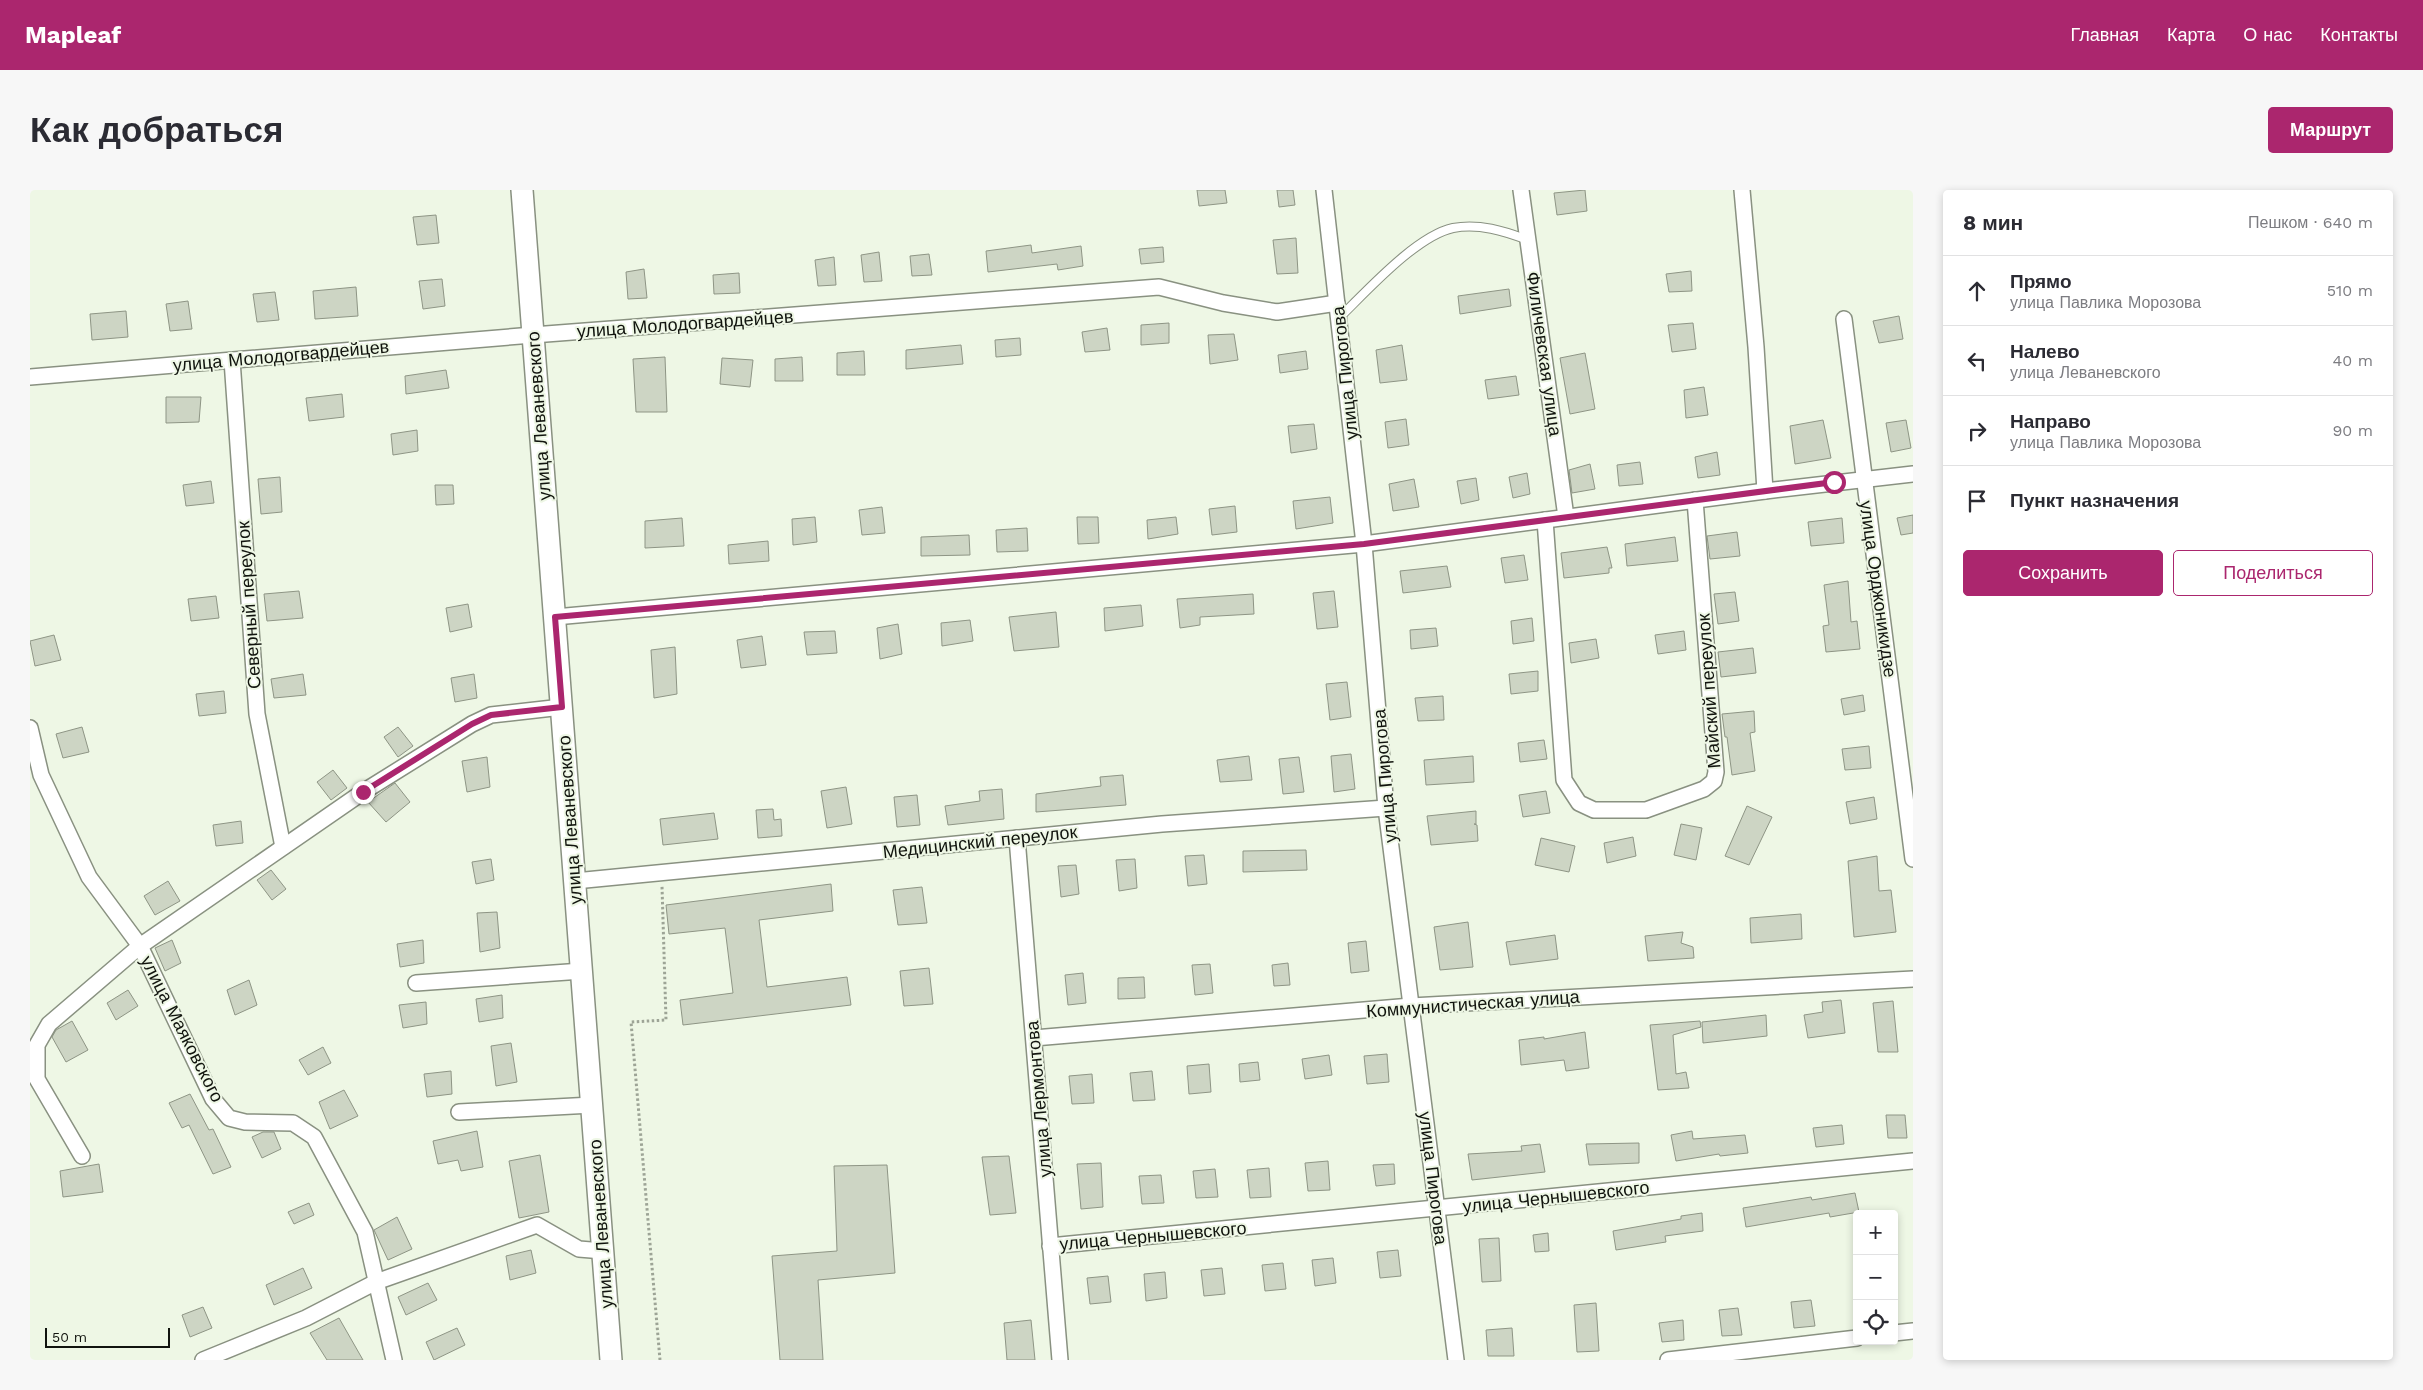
<!DOCTYPE html>
<html lang="ru">
<meta charset="utf-8">
<style>
:root{--surface:#fff;--page:#f7f7f7;--text:#2b2b33;--muted:#7c7c81;--line:#e1e1e2;--accent:#ab266e}
body{margin:0;font-family:"Work Sans",sans-serif;background:var(--page);color:var(--text)}
.controls{position:absolute;right:15px;bottom:15px;display:grid;overflow:hidden;border-radius:5px;box-shadow:0 2px 8px #0003}
.controls button{width:45px;height:45px;display:grid;place-items:center;padding:0;border:0;border-bottom:1px solid var(--line);background:var(--surface);color:var(--text);font:25px sans-serif}
.scale{position:absolute;left:15px;bottom:12px;width:125px;box-sizing:border-box;padding-left:5px;border:2px solid #11140e;border-top:0;font-size:14px;line-height:18px;white-space:nowrap;color:#11140e;-webkit-text-stroke:4px #eef7e5;paint-order:stroke}
.stop{position:absolute;width:15px;height:15px;margin:-11px;border:4px solid #ab266e;border-radius:50%;background:#fff}
.stop.end{background:#ab266e;border-color:#fff;box-shadow:0 1px 5px #0008}
.list{margin:0;padding:0;list-style:none}
h2{display:flex;justify-content:space-between;align-items:center;height:65px;margin:0;padding:0 20px;font-size:21px}
h2 small{font-size:16px;font-weight:400;color:var(--muted)}
.list li{display:grid;grid-template-columns:32px 1fr auto;gap:15px;align-items:center;box-sizing:border-box;height:70px;padding:0 20px;border-top:1px solid var(--line)}
.list b{display:block;font-size:19px;white-space:nowrap}
.list p{margin:0;font-size:16px;white-space:nowrap;color:var(--muted)}
.list em{font-size:16px;font-style:normal;color:var(--muted)}
.actions{display:flex;gap:10px;padding:15px 20px}
.actions a{flex:1;padding:11px 0;border:1px solid var(--accent);border-radius:5px;text-align:center;font-size:18px;color:var(--accent)}
.actions .main{background:var(--accent);color:#fff}
.icon{flex:none;width:28px;height:28px;fill:none;stroke:currentColor;stroke-width:2;stroke-linecap:round;stroke-linejoin:round}
.map{position:relative;flex:none;width:1883px;height:1170px;overflow:hidden;border-radius:5px}
header{display:flex;align-items:center;gap:30px;box-sizing:border-box;height:70px;padding:0 25px;background:var(--accent);color:#fff}
header strong{font-size:24px}
nav{display:flex;gap:28px;margin-inline-start:auto;font-size:18px}
.intro{display:flex;align-items:center;justify-content:space-between;box-sizing:border-box;height:120px;padding:0 30px}
h1{margin:0;font-size:35px}
.button{padding:12px 22px;border-radius:5px;background:var(--accent);color:#fff;font-size:18px;font-weight:700}
main{display:flex;gap:30px;padding:0 30px}
aside{flex:1;background:var(--surface);border-radius:5px;box-shadow:0 2px 8px #0003}
.map>svg:first-child{display:block}
.building{fill:#cdd5c4;stroke:#8e9585}
.lines{fill:none;stroke-linecap:round;stroke-linejoin:round}
.lane-casing{stroke:#899181;stroke-width:10}
.street-casing{stroke:#899181;stroke-width:18}
.secondary-casing{stroke:#899181;stroke-width:24}
.path{stroke:#9da496;stroke-width:3;stroke-dasharray:2.5 2.5;stroke-linecap:butt}
.lane{stroke:#fff;stroke-width:8}
.street{stroke:#fff;stroke-width:15}
.secondary{stroke:#fff;stroke-width:21}
.route{stroke:#ab266e;stroke-width:6}
.labels{text-anchor:middle;stroke-width:4;stroke-linejoin:round;paint-order:stroke}
.street-label{font-size:18px;fill:#11140e;stroke:#eef7e5}
</style>
<header>
<strong>Mapleaf</strong>
<nav><a>Главная</a><a>Карта</a><a>О нас</a><a>Контакты</a></nav>
</header>
<div class="intro"><h1>Как добраться</h1><a class="button">Маршрут</a></div>
<main>
<div class="map">
<svg width="1883" height="1170" viewBox="0 0 1883 1170">
<rect width="100%" height="100%" fill="#eef7e5"/>
<g class="building">
<polygon points="1167,0 1195,0 1197,13 1169,16"/>
<polygon points="1247,0 1263,0 1265,15 1249,17"/>
<polygon points="1555,0 1557,21 1527,25 1524,3"/>
<polygon points="406,25 409,53 387,55 383,27"/>
<polygon points="1266,48 1268,83 1247,84 1243,50"/>
<polygon points="1001,55 1002,63 1051,56 1053,76 1028,80 1027,74 958,82 956,61"/>
<polygon points="1133,57 1134,72 1111,74 1109,59"/>
<polygon points="849,62 852,91 834,92 831,65"/>
<polygon points="899,64 902,85 882,86 880,66"/>
<polygon points="804,67 806,95 788,96 785,70"/>
<polygon points="614,79 617,108 598,109 596,82"/>
<polygon points="1661,81 1662,101 1639,102 1636,84"/>
<polygon points="709,83 710,103 684,104 683,85"/>
<polygon points="412,89 415,116 393,119 389,91"/>
<polygon points="326,97 328,126 285,129 283,101"/>
<polygon points="1479,99 1481,116 1430,124 1428,106"/>
<polygon points="245,102 249,130 227,132 223,104"/>
<polygon points="158,111 162,139 140,141 136,114"/>
<polygon points="96,121 98,147 62,150 60,124"/>
<polygon points="1869,126 1873,149 1849,153 1843,131"/>
<polygon points="1139,133 1139,153 1111,155 1111,135"/>
<polygon points="1663,133 1666,159 1642,162 1638,135"/>
<polygon points="1077,138 1080,160 1055,162 1052,142"/>
<polygon points="1204,144 1208,170 1180,174 1178,145"/>
<polygon points="990,148 991,165 966,167 965,150"/>
<polygon points="931,155 933,174 876,179 876,160"/>
<polygon points="1372,155 1377,190 1350,193 1346,160"/>
<polygon points="834,161 835,185 807,185 807,163"/>
<polygon points="1276,161 1278,179 1250,183 1248,165"/>
<polygon points="1555,163 1565,219 1540,224 1530,168"/>
<polygon points="635,167 637,222 606,222 603,169"/>
<polygon points="772,167 773,191 745,191 745,169"/>
<polygon points="692,168 723,170 720,197 690,194"/>
<polygon points="416,180 419,198 376,204 375,186"/>
<polygon points="1486,186 1489,205 1458,209 1455,190"/>
<polygon points="1674,197 1678,225 1656,228 1654,200"/>
<polygon points="312,204 314,227 279,231 276,208"/>
<polygon points="136,207 171,207 169,232 136,233"/>
<polygon points="1376,229 1379,255 1358,258 1355,232"/>
<polygon points="1793,230 1801,268 1765,274 1760,236"/>
<polygon points="1876,230 1881,258 1861,262 1856,233"/>
<polygon points="1284,234 1287,259 1261,263 1258,236"/>
<polygon points="387,240 388,261 363,265 361,244"/>
<polygon points="1687,262 1690,285 1668,288 1665,267"/>
<polygon points="1610,272 1613,294 1589,296 1587,275"/>
<polygon points="1560,274 1565,299 1542,303 1539,280"/>
<polygon points="1497,283 1500,304 1483,308 1479,287"/>
<polygon points="250,287 252,322 231,324 228,289"/>
<polygon points="1446,288 1449,310 1431,314 1427,291"/>
<polygon points="1384,289 1389,317 1363,321 1359,294"/>
<polygon points="181,291 184,313 156,316 153,295"/>
<polygon points="405,295 423,295 424,314 406,315"/>
<polygon points="1300,307 1303,333 1266,339 1263,311"/>
<polygon points="1205,316 1207,342 1182,345 1179,319"/>
<polygon points="852,317 855,343 832,345 829,320"/>
<polygon points="1883,325 1883,343 1871,345 1867,328"/>
<polygon points="785,327 787,352 763,355 762,329"/>
<polygon points="1047,327 1068,327 1069,353 1048,354"/>
<polygon points="1146,327 1148,344 1118,349 1117,330"/>
<polygon points="652,328 654,356 615,358 615,331"/>
<polygon points="1812,328 1814,353 1781,356 1778,332"/>
<polygon points="997,338 998,361 967,362 966,340"/>
<polygon points="1707,342 1710,366 1680,369 1677,346"/>
<polygon points="939,345 940,365 891,366 891,347"/>
<polygon points="1645,347 1648,371 1597,376 1595,354"/>
<polygon points="738,351 739,371 699,374 698,355"/>
<polygon points="1577,357 1582,378 1579,378 1579,383 1534,388 1531,363"/>
<polygon points="1494,365 1498,390 1475,393 1471,368"/>
<polygon points="1417,376 1421,397 1373,403 1370,381"/>
<polygon points="1818,391 1821,432 1827,431 1830,459 1796,462 1793,436 1799,435 1794,395"/>
<polygon points="269,401 273,428 237,431 234,404"/>
<polygon points="1304,401 1308,437 1287,439 1283,403"/>
<polygon points="1705,402 1709,431 1688,434 1684,404"/>
<polygon points="1223,404 1224,424 1170,427 1170,435 1150,438 1147,409"/>
<polygon points="186,406 189,428 161,431 158,409"/>
<polygon points="438,414 442,437 420,442 416,418"/>
<polygon points="1111,415 1113,436 1075,441 1074,418"/>
<polygon points="1026,422 1029,457 984,461 979,427"/>
<polygon points="1502,428 1504,451 1483,454 1481,431"/>
<polygon points="940,430 943,451 912,456 911,433"/>
<polygon points="868,434 872,464 850,469 847,438"/>
<polygon points="1406,438 1408,456 1381,459 1380,440"/>
<polygon points="805,441 807,463 777,465 774,442"/>
<polygon points="1654,441 1656,460 1628,464 1625,445"/>
<polygon points="24,445 31,470 5,476 0,451"/>
<polygon points="732,446 736,475 711,478 707,450"/>
<polygon points="1566,449 1569,468 1541,473 1539,453"/>
<polygon points="645,457 647,504 624,508 621,460"/>
<polygon points="1723,458 1726,483 1691,487 1688,462"/>
<polygon points="1508,481 1508,501 1481,504 1479,484"/>
<polygon points="273,484 276,505 244,508 241,489"/>
<polygon points="444,484 447,508 425,512 421,488"/>
<polygon points="1317,492 1321,527 1300,530 1296,494"/>
<polygon points="194,501 196,523 169,526 166,504"/>
<polygon points="1833,505 1835,521 1814,525 1811,509"/>
<polygon points="1413,506 1414,530 1388,531 1385,508"/>
<polygon points="1724,521 1725,542 1720,543 1725,581 1702,585 1697,547 1695,547 1692,524"/>
<polygon points="52,537 59,562 33,568 26,544"/>
<polygon points="368,537 383,556 368,567 354,547"/>
<polygon points="1514,550 1517,569 1490,572 1488,553"/>
<polygon points="1839,556 1841,578 1815,580 1812,559"/>
<polygon points="1321,564 1325,599 1304,602 1301,566"/>
<polygon points="1219,566 1222,590 1190,592 1187,570"/>
<polygon points="1443,566 1444,592 1396,595 1394,570"/>
<polygon points="457,567 460,597 437,602 432,571"/>
<polygon points="1269,567 1274,602 1253,604 1249,569"/>
<polygon points="303,580 317,598 301,610 287,592"/>
<polygon points="1093,585 1096,615 1006,622 1006,604 1071,596 1070,587"/>
<polygon points="365,593 380,612 356,632 338,612"/>
<polygon points="816,597 822,634 797,638 791,601"/>
<polygon points="972,599 974,629 918,635 915,616 950,611 949,601"/>
<polygon points="1516,601 1520,623 1493,627 1489,605"/>
<polygon points="887,605 890,635 867,637 864,607"/>
<polygon points="1844,607 1847,629 1820,634 1816,612"/>
<polygon points="1717,616 1742,627 1719,675 1695,666"/>
<polygon points="743,619 744,630 751,629 752,646 728,648 726,620"/>
<polygon points="1446,621 1446,634 1444,634 1447,635 1448,651 1401,655 1397,626"/>
<polygon points="684,623 688,649 633,655 630,629"/>
<polygon points="211,631 213,653 186,656 183,635"/>
<polygon points="1651,634 1672,638 1666,670 1644,665"/>
<polygon points="1603,647 1606,666 1577,673 1574,653"/>
<polygon points="1511,648 1545,656 1539,682 1505,675"/>
<polygon points="1276,660 1277,680 1213,682 1213,661"/>
<polygon points="1174,665 1177,694 1158,696 1155,666"/>
<polygon points="1847,666 1849,701 1861,700 1866,742 1824,747 1818,671"/>
<polygon points="461,669 464,690 446,694 442,672"/>
<polygon points="1105,669 1107,698 1089,701 1086,670"/>
<polygon points="1046,675 1049,704 1031,707 1028,676"/>
<polygon points="241,680 256,699 242,710 227,690"/>
<polygon points="138,691 150,711 125,725 114,706"/>
<polygon points="801,694 803,721 729,730 737,797 817,787 821,815 653,835 650,810 703,803 695,738 639,744 636,715"/>
<polygon points="892,697 897,733 868,735 863,700"/>
<polygon points="467,722 470,758 450,762 447,723"/>
<polygon points="1771,724 1772,749 1721,753 1720,728"/>
<polygon points="1438,732 1443,777 1410,780 1404,737"/>
<polygon points="1653,742 1651,753 1663,757 1664,768 1618,771 1615,746"/>
<polygon points="1525,745 1528,769 1480,775 1476,752"/>
<polygon points="142,750 151,773 135,781 125,758"/>
<polygon points="393,750 394,773 370,777 367,754"/>
<polygon points="1336,751 1339,781 1321,783 1318,753"/>
<polygon points="1258,773 1260,795 1244,796 1242,775"/>
<polygon points="1180,774 1183,803 1165,805 1162,775"/>
<polygon points="899,778 903,814 874,816 870,781"/>
<polygon points="1053,783 1056,813 1038,815 1035,785"/>
<polygon points="1114,787 1115,808 1088,809 1088,788"/>
<polygon points="219,790 227,815 205,825 197,800"/>
<polygon points="98,800 108,816 86,830 77,813"/>
<polygon points="472,805 473,828 449,832 446,809"/>
<polygon points="1811,810 1815,843 1778,848 1774,825 1793,822 1792,812"/>
<polygon points="1863,811 1868,862 1848,862 1843,813"/>
<polygon points="396,812 397,834 373,838 369,815"/>
<polygon points="1736,825 1737,846 1673,853 1672,832"/>
<polygon points="42,831 58,860 36,872 22,847 26,840"/>
<polygon points="1670,831 1671,837 1643,845 1646,884 1656,882 1659,898 1628,900 1620,835"/>
<polygon points="1555,842 1559,878 1536,881 1534,870 1491,875 1489,850 1514,847 1514,849"/>
<polygon points="481,853 487,892 466,896 461,856"/>
<polygon points="293,857 301,873 278,885 269,870"/>
<polygon points="1357,864 1359,892 1337,894 1334,866"/>
<polygon points="1299,865 1302,885 1275,889 1272,869"/>
<polygon points="1228,872 1230,890 1210,892 1209,874"/>
<polygon points="1179,874 1181,902 1159,904 1157,876"/>
<polygon points="421,881 422,904 397,907 394,884"/>
<polygon points="1122,881 1125,910 1103,911 1100,883"/>
<polygon points="1062,884 1064,913 1042,914 1039,886"/>
<polygon points="314,900 328,926 300,939 289,912"/>
<polygon points="160,904 179,940 183,939 201,977 183,984 159,935 152,938 139,913"/>
<polygon points="1856,925 1875,925 1877,948 1858,948"/>
<polygon points="1812,935 1814,954 1786,957 1783,938"/>
<polygon points="447,941 453,977 431,981 428,970 408,974 403,951"/>
<polygon points="1662,941 1663,949 1715,945 1718,963 1690,966 1689,964 1646,971 1641,945"/>
<polygon points="233,942 244,942 251,959 232,968 222,947"/>
<polygon points="1609,953 1609,973 1559,975 1556,954"/>
<polygon points="1510,954 1515,982 1442,990 1438,964 1492,961 1491,956"/>
<polygon points="510,965 519,1022 489,1028 479,971"/>
<polygon points="979,966 986,1023 960,1025 952,967"/>
<polygon points="1298,971 1300,1000 1278,1001 1275,973"/>
<polygon points="1071,973 1073,1017 1051,1019 1047,974"/>
<polygon points="69,974 73,1002 33,1007 30,981"/>
<polygon points="1364,974 1365,994 1346,996 1343,975"/>
<polygon points="857,975 865,1083 788,1090 793,1170 750,1170 742,1066 807,1061 804,976"/>
<polygon points="1239,978 1241,1007 1220,1008 1217,980"/>
<polygon points="1185,979 1188,1007 1166,1008 1163,981"/>
<polygon points="1131,985 1134,1013 1112,1014 1109,986"/>
<polygon points="1825,1003 1829,1022 1800,1027 1799,1023 1716,1037 1713,1018 1781,1007 1782,1010"/>
<polygon points="279,1013 284,1025 264,1034 258,1022"/>
<polygon points="1672,1023 1673,1041 1635,1046 1636,1052 1586,1060 1583,1041 1651,1029 1651,1026"/>
<polygon points="367,1027 382,1059 358,1070 344,1040"/>
<polygon points="1518,1043 1519,1061 1505,1062 1503,1045"/>
<polygon points="1469,1048 1471,1091 1452,1092 1449,1049"/>
<polygon points="501,1060 506,1083 480,1090 476,1066"/>
<polygon points="1368,1060 1371,1086 1350,1088 1347,1062"/>
<polygon points="1303,1068 1306,1093 1285,1096 1282,1070"/>
<polygon points="1253,1073 1256,1099 1235,1101 1232,1075"/>
<polygon points="273,1078 282,1098 244,1115 236,1095"/>
<polygon points="1192,1078 1195,1104 1174,1106 1171,1080"/>
<polygon points="1135,1082 1137,1108 1116,1111 1114,1084"/>
<polygon points="1078,1086 1081,1112 1060,1114 1057,1088"/>
<polygon points="398,1093 407,1110 376,1125 368,1107"/>
<polygon points="1781,1110 1785,1136 1764,1138 1761,1112"/>
<polygon points="1566,1113 1569,1161 1547,1162 1544,1115"/>
<polygon points="173,1117 182,1138 160,1147 152,1125"/>
<polygon points="1708,1118 1712,1145 1692,1146 1689,1120"/>
<polygon points="309,1128 333,1170 297,1170 280,1143"/>
<polygon points="1001,1130 1005,1170 977,1170 974,1133"/>
<polygon points="1653,1130 1654,1150 1632,1152 1629,1133"/>
<polygon points="427,1138 435,1155 404,1170 396,1152"/>
<polygon points="1482,1138 1484,1166 1458,1166 1456,1140"/>
</g>
<g class="lines">
<g class="lane-casing">
<path id="lane" d="M1309,128c27,-26 77,-82 114,-90 26,-5 51,3 75,12"/>
</g>
<g class="street-casing">
<g id="street">
<polyline points="1294,0 1334,354 1356,618 1426,1170"/>
<polyline points="1491,0 1536,327"/>
<polyline points="1712,0 1726,157 1735,301"/>
<polyline points="1814,129 1883,669"/>
<polyline points="202,170 227,524 253,657"/>
<polyline points="0,187 503,145 1129,97 1193,113 1247,122 1307,113"/>
<polyline points="1515,330 1534,590 1549,613 1564,620 1616,620 1674,599 1684,591 1686,582 1665,310"/>
<polyline points="525,427 1334,354 1735,301 1883,284"/>
<polyline points="0,538 11,585 59,687 110,756 183,909 199,928 215,932 263,933 284,947 335,1042 364,1170"/>
<polyline points="987,648 1030,1170"/>
<polyline points="545,691 1132,634 1356,618"/>
<polyline points="386,793 552,781"/>
<polyline points="1004,848 1381,816 1883,789"/>
<polyline points="429,922 562,915"/>
<polyline points="52,966 7,889 7,855 19,834 110,756 333,602 442,534 461,525 532,517"/>
<polyline points="1020,1056 1883,971"/>
<polyline points="1864,1143 1883,1141"/>
<polyline points="173,1170 276,1128 346,1092 507,1035 549,1059 573,1061"/>
<polyline points="1638,1170 1827,1148"/>
</g>
</g>
<g class="secondary-casing">
<polyline id="secondary" points="492,0 581,1170"/>
</g>
<polyline class="path" points="630,1170 601,832 636,830 632,696"/>
<use href="#lane" class="lane"/>
<use href="#street" class="street"/>
<use href="#secondary" class="secondary"/>
</g>
<g class="lines">
<polyline class="route" points="333,602 442,534 461,525 532,517 525,427 1334,354 1804,292"/>
</g>
<g class="labels">
<g class="street-label">
<text transform="translate(655 134) rotate(-4)" y="6">улица Молодогвардейцев</text>
<text transform="translate(1514 164) rotate(82)" y="6">Филичевская улица</text>
<text transform="translate(251 166) rotate(-5)" y="6">улица Молодогвардейцев</text>
<text transform="translate(1315 183) rotate(-96)" y="6">улица Пирогова</text>
<text transform="translate(509 226) rotate(-94)" y="6">улица Леваневского</text>
<text transform="translate(1848 399) rotate(82)" y="6">улица Орджоникидзе</text>
<text transform="translate(219 415) rotate(-94)" y="6">Северный переулок</text>
<text transform="translate(1679 501) rotate(-94)" y="6">Майский переулок</text>
<text transform="translate(1355 586) rotate(-95)" y="6">улица Пирогова</text>
<text transform="translate(540 630) rotate(-94)" y="6">улица Леваневского</text>
<text transform="translate(950 652) rotate(-6)" y="6">Медицинский переулок</text>
<text transform="translate(1443 814) rotate(-4)" y="6">Коммунистическая улица</text>
<text transform="translate(152 839) rotate(63)" y="6">улица Маяковского</text>
<text transform="translate(1009 909) rotate(-95)" y="6">улица Лермонтова</text>
<text transform="translate(1403 988) rotate(83)" y="6">улица Пирогова</text>
<text transform="translate(1526 1007) rotate(-6)" y="6">улица Чернышевского</text>
<text transform="translate(571 1034) rotate(-94)" y="6">улица Леваневского</text>
<text transform="translate(1123 1046) rotate(-5)" y="6">улица Чернышевского</text>
</g>
</g>
</svg>
<div class="controls">
<button>+</button>
<button>−</button>
<button><svg class="icon" aria-label="locate" viewBox="0 0 24 24"><circle cx="12" cy="12" r="6"/><path d="M12 2v4M12 18v4M2 12h4M18 12h4"/></svg></button>
</div>
<div class="scale">50 m</div>
<div class="stop" style="left:1804px;top:292px"></div>
<div class="stop end" style="left:333px;top:602px"></div>
</div>
<aside>
<h2>8 мин<small>Пешком · 640 m</small></h2>
<ul class="list">
<li><svg class="icon" aria-label="ahead" viewBox="0 0 24 24"><path d="M12 20V5M6 11l6-6 6 6"/></svg><div><b>Прямо</b><p>улица Павлика Морозова</p></div><em>510 m</em></li>
<li><svg class="icon" aria-label="left" viewBox="0 0 24 24"><path d="M17 20v-9H6M10 6l-5 5 5 5"/></svg><div><b>Налево</b><p>улица Леваневского</p></div><em>40 m</em></li>
<li><svg class="icon" aria-label="right" viewBox="0 0 24 24"><path d="M7 20v-9h11M14 6l5 5-5 5"/></svg><div><b>Направо</b><p>улица Павлика Морозова</p></div><em>90 m</em></li>
<li><svg class="icon" aria-label="arrive" viewBox="0 0 24 24"><path d="M6 21V4h12l-3 4 3 4H6"/></svg><div><b>Пункт назначения</b></div></li>
</ul>
<div class="actions"><a class="main">Сохранить</a><a>Поделиться</a></div>
</aside>
</main>
